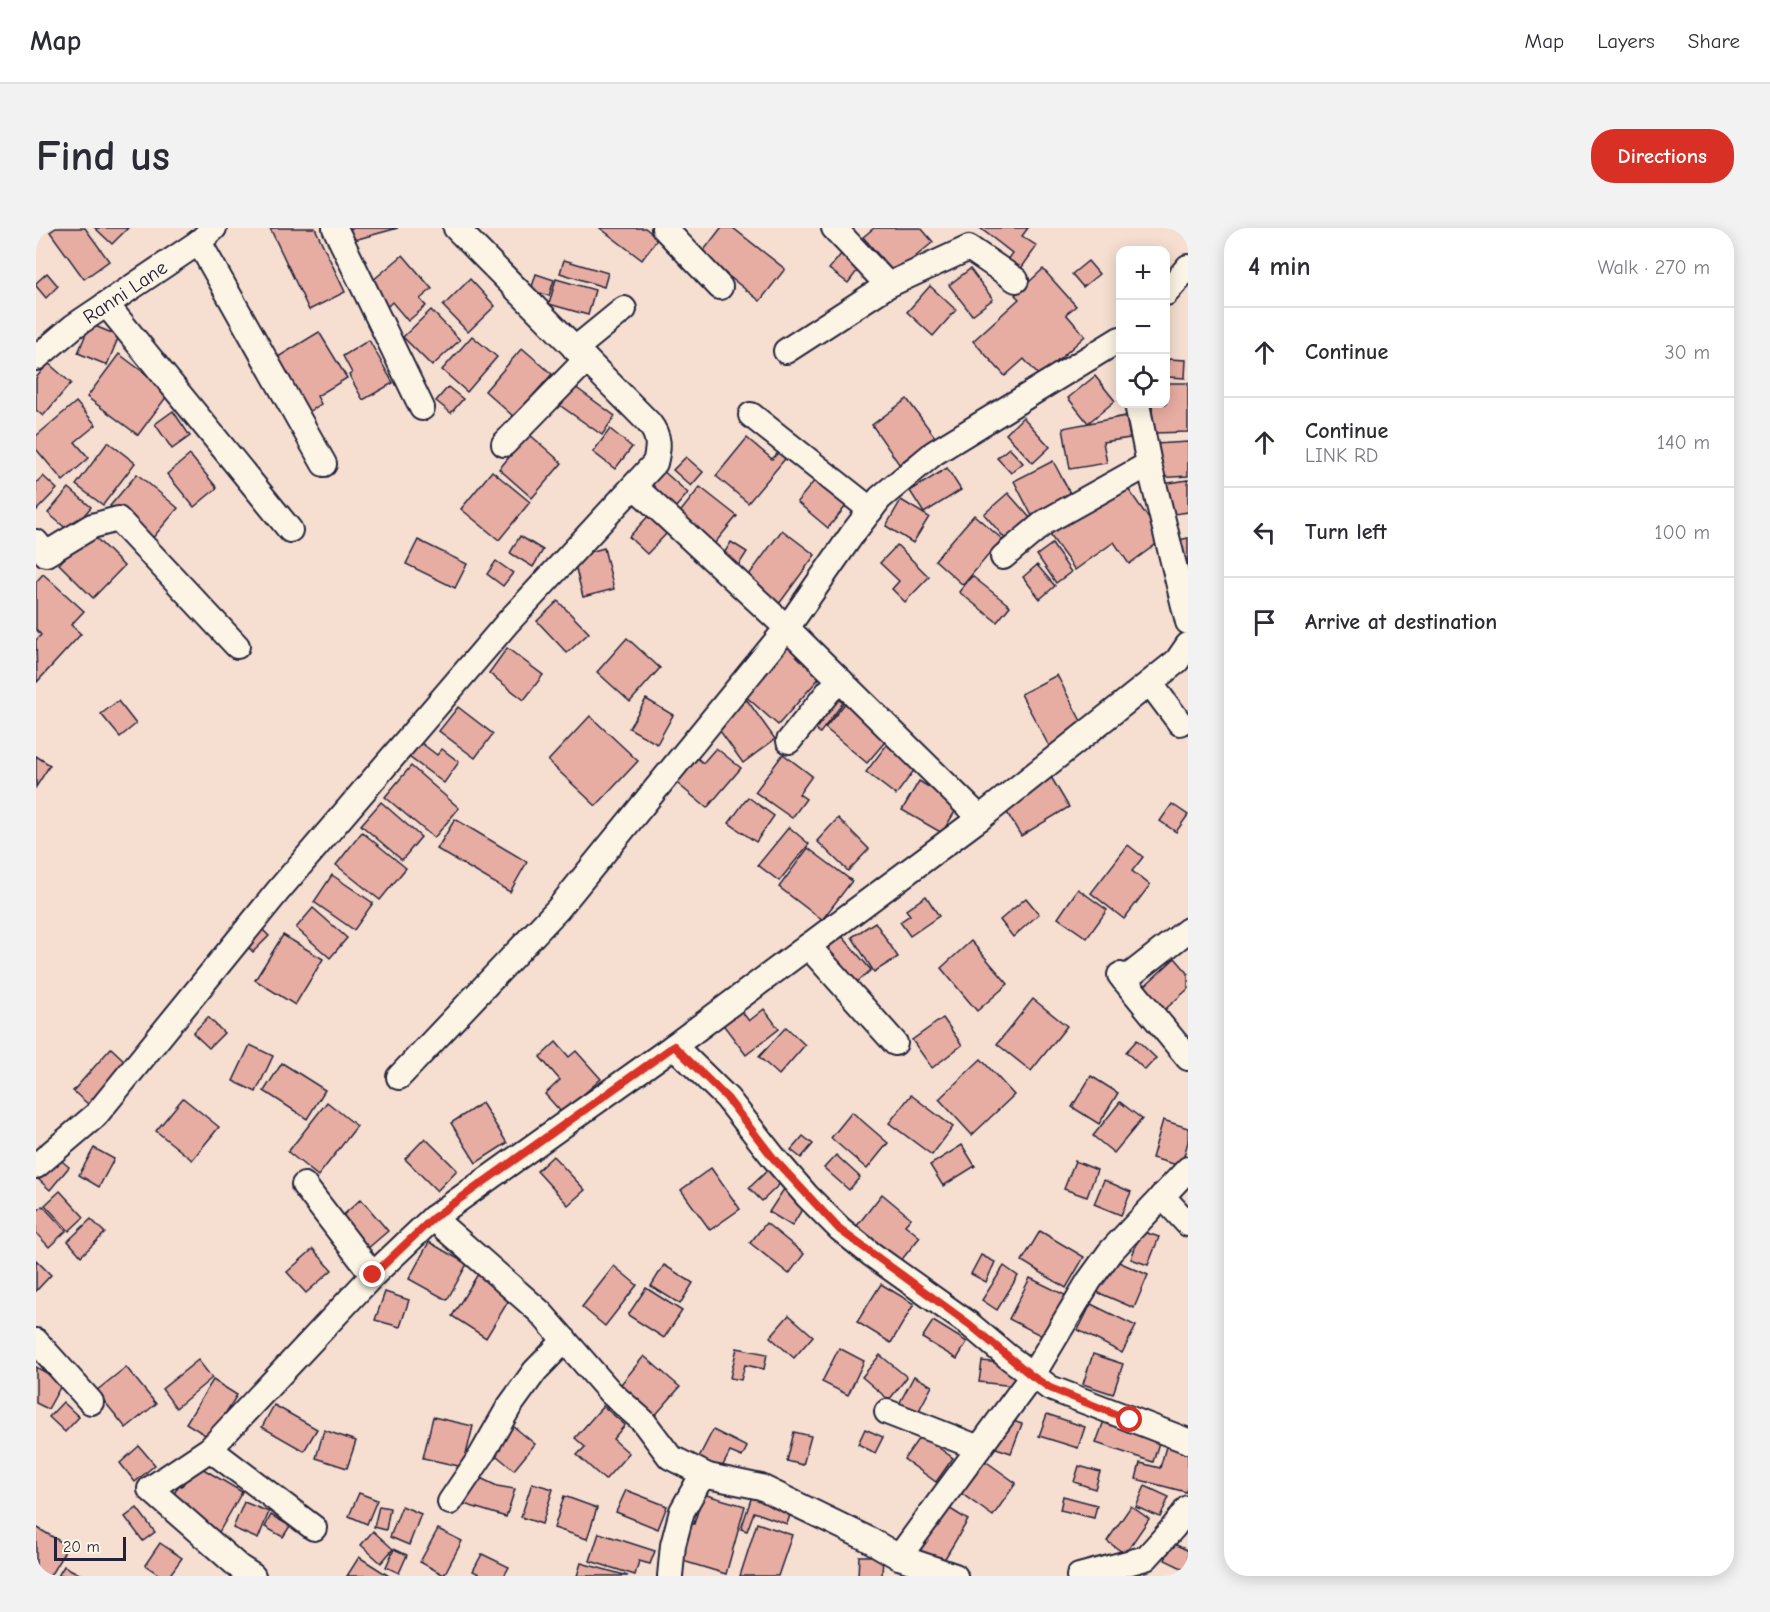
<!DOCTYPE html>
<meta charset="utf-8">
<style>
:root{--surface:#fff;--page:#f2f2f3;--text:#2b2b33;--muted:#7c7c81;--line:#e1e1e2;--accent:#d93025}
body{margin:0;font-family:"Comic Neue",sans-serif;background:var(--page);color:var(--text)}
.controls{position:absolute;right:18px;top:18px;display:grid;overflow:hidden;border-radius:12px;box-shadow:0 3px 15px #0003}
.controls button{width:54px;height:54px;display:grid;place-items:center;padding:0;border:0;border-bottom:2px solid var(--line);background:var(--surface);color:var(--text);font:30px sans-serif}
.scale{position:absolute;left:18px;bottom:15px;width:72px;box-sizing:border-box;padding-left:6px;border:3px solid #22223b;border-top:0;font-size:16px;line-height:21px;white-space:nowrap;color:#22223b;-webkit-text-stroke:4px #fcf5e5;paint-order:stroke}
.stop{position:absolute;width:18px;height:18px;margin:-14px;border:4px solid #d93025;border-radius:50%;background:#fff}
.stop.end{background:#d93025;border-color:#fff;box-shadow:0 2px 6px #0008}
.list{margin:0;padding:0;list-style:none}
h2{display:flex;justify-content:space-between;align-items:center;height:78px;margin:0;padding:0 24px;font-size:26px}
h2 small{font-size:20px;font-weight:400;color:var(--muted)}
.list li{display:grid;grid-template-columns:39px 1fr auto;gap:18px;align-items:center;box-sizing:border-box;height:90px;padding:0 24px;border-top:2px solid var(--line)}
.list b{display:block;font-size:22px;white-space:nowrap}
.list p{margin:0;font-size:20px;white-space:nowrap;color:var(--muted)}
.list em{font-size:20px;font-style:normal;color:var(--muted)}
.icon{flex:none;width:33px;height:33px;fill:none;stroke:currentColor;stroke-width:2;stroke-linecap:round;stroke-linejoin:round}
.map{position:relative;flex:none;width:1152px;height:1348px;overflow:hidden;border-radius:24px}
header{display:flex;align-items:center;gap:36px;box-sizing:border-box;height:84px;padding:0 30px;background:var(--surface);border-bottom:2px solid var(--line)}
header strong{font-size:28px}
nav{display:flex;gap:33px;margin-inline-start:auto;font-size:21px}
.intro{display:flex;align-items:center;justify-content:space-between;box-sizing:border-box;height:144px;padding:0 36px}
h1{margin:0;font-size:42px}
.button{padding:15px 27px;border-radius:24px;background:var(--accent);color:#fff;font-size:21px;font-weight:700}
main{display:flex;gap:36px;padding:0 36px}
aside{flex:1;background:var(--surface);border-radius:24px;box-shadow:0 3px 15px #0003}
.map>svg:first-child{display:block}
.building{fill:#e7ada2;stroke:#22223b;stroke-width:1.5}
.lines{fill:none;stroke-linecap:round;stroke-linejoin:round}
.minor-casing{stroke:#22223b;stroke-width:28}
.minor{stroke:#fcf5e5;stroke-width:24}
.route{stroke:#d93025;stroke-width:8}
.labels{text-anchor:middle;stroke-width:4.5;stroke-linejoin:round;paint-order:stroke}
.street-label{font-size:20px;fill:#22223b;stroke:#fcf5e5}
</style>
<header>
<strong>Map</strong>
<nav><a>Map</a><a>Layers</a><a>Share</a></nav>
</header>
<div class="intro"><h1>Find us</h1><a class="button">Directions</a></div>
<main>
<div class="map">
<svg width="1152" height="1348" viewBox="0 0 1152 1348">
<rect width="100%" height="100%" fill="#f6dfd1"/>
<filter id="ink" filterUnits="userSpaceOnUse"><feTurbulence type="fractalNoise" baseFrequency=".0167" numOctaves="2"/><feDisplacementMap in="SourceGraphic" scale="12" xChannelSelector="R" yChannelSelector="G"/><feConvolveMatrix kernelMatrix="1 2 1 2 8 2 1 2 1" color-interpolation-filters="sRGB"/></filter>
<g filter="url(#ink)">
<g class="building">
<polygon points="20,0 49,0 73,33 48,51 14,4"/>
<polygon points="59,0 92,0 76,16"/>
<polygon points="234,0 279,0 309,64 273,82"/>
<polygon points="314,0 362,0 318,12"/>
<polygon points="564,0 609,0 622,10 606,32"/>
<polygon points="685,0 697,0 749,41 724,73 665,26"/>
<polygon points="838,0 885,0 897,14 859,46 827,9"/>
<polygon points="944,0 992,0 986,8 1001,18 984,42 971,32 976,25"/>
<polygon points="810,20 828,34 812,55 793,41"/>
<polygon points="367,27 396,61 384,71 390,78 372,93 356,74 349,81 330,58"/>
<polygon points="528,32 572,45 568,59 524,45"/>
<polygon points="1052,33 1063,46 1047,59 1036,46"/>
<polygon points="934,41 957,71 936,87 913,57"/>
<polygon points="1007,41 1040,78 1030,86 1049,108 1004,149 988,131 969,148 937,113 983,71 979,67"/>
<polygon points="11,45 22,58 10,70 0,58 0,55"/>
<polygon points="500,46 518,52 513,68 495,62"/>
<polygon points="434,51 459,78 432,104 407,78"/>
<polygon points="520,51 559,62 552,87 513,76"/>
<polygon points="894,58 920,82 897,108 871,84"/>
<polygon points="395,82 424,112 396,138 367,109"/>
<polygon points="54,96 83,108 71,137 42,125"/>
<polygon points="283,104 311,150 281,168 285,176 270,186 237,132"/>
<polygon points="436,108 461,129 431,164 406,142"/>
<polygon points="333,112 357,155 327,172 313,147 316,145 307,128"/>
<polygon points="486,120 516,146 478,189 449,163"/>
<polygon points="83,126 134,164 102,207 51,169"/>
<polygon points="1132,131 1150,132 1149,150 1131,149"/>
<polygon points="12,135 35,155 7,188 0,182 0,150"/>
<polygon points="1059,148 1079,173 1052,195 1032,170"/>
<polygon points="1130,155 1152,155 1152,204 1117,205 1116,176 1130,176"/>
<polygon points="535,156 579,188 566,207 522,176"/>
<polygon points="412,159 427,171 415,185 400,173"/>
<polygon points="871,171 899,209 863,236 836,197"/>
<polygon points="40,174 60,197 39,214 53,230 27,253 0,221 0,208"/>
<polygon points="137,183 154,208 136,221 119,196"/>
<polygon points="1090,188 1094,210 1067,214 1071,235 1034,241 1027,200"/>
<polygon points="987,189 1014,219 997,235 970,206"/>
<polygon points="574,201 596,219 579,241 557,224"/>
<polygon points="493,206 526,235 496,270 463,241"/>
<polygon points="711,210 736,231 748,219 754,225 712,275 680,248"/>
<polygon points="72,214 99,235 67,277 40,257"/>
<polygon points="1152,214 1152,248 1121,250 1119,216"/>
<polygon points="973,220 987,235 975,245 961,230"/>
<polygon points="154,227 181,260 158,279 131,246"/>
<polygon points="650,229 667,244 655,258 637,242"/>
<polygon points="1017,233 1035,267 996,288 978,253"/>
<polygon points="911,240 925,262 888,285 874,263"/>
<polygon points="625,241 652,265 634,286 606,262"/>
<polygon points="456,243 494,274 463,312 425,281"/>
<polygon points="101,246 142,280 115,312 74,278"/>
<polygon points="7,248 21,261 0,283 0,255"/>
<polygon points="779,252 810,278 792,300 761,274"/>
<polygon points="1152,252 1152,284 1131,287 1127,256"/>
<polygon points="1088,255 1127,311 1093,336 1078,314 1039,342 1009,300"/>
<polygon points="664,259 701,288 674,321 638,292"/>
<polygon points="33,260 55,279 34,304 12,285"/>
<polygon points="972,265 995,291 971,313 948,286"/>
<polygon points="865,272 893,289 877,315 850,298"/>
<polygon points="615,285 633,303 611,326 593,309"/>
<polygon points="938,287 966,311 927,357 899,332"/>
<polygon points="746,302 779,327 743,376 710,351"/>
<polygon points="54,304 88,338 57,370 23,336"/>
<polygon points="484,308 507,322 497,339 474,325"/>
<polygon points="1152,310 1152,349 1143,312"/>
<polygon points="382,312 431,336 419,360 370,336"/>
<polygon points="695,314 711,324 702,338 687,327"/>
<polygon points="1016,316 1035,344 1020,355 1001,327"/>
<polygon points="861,317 893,349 869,374 856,361 863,353 844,335"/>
<polygon points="568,320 578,361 547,369 537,329"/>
<polygon points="460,333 477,345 467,358 451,346"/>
<polygon points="1001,337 1019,358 1004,371 987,349"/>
<polygon points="7,346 48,383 35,397 45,406 1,454 0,412 5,407 0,401 0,354"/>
<polygon points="936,348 974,378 961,394 923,364"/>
<polygon points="522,373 553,405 531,425 501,393"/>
<polygon points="591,410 624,440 594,474 561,444"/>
<polygon points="751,416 786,447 742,497 707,466"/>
<polygon points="471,420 507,447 488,472 453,445"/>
<polygon points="1021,447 1048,499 1013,518 985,466"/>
<polygon points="795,466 807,475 784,505 772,495"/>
<polygon points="610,471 637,487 621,516 593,500"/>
<polygon points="711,472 739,511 707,535 679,496"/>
<polygon points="82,473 100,496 84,509 65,486"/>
<polygon points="811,473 853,509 831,535 789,500"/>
<polygon points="422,479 457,506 439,530 403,503"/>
<polygon points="554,488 602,533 560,578 512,533"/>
<polygon points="384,514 401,527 406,521 423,534 408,555 373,529"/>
<polygon points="852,515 882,537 860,567 830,544"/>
<polygon points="680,520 705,540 671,580 637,552 658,527 667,535"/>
<polygon points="747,526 776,548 763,566 770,571 756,590 719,564"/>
<polygon points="0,528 14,537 0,559"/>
<polygon points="375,538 423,580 398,610 349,569"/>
<polygon points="1015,549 1033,579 985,608 967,578"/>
<polygon points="883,553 923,577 906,605 866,582"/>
<polygon points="712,569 738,588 720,614 693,595"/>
<polygon points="345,574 385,609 366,632 325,597"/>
<polygon points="1136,576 1152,587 1140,604 1124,593"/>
<polygon points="802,590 833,621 812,643 781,613"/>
<polygon points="419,591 491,634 474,664 401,621"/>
<polygon points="753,599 773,616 743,653 722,637"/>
<polygon points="326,604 370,640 344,672 300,637"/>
<polygon points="1092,617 1107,629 1096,643 1114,657 1088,691 1055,665"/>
<polygon points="772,620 816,653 786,692 743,659"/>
<polygon points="296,647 337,675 318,702 278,674"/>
<polygon points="1042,661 1071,682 1051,710 1022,690"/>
<polygon points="890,668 903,688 874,708 864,694 874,687 870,682"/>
<polygon points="990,670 1003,686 977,709 964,692"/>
<polygon points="277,680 311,710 294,730 260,700"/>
<polygon points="839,694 862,729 838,744 816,709"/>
<polygon points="222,697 233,708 217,724 206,713"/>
<polygon points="247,707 287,731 259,777 219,752"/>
<polygon points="806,708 835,742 819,756 789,722"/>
<polygon points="935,713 972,756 941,783 905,740"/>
<polygon points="1139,730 1152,745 1152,761 1124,786 1103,763"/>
<polygon points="997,771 1031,798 995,843 961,816"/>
<polygon points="703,780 713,793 728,781 743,801 710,827 685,794"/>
<polygon points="172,789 188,805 173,820 157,805"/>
<polygon points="907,790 926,817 896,840 876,812"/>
<polygon points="750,799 769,817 743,847 723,829"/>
<polygon points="1101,812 1120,830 1109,842 1090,824"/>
<polygon points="520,814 533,829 540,823 565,851 526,885 509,866 524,852 504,829"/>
<polygon points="214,817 237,828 220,864 197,853"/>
<polygon points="75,820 90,834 52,876 37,863"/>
<polygon points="945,831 978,867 936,907 903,871"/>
<polygon points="246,835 289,862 271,891 228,863"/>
<polygon points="1055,848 1082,865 1063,896 1036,879"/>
<polygon points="875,867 917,899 896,927 853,895"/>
<polygon points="147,870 183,899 156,932 120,903"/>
<polygon points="291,874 321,898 282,948 252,924"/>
<polygon points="1084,874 1106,891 1078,925 1057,908"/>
<polygon points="446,875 471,915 440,935 415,895"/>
<polygon points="816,884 852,915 831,941 795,910"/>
<polygon points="1127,892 1152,900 1152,914 1145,938 1116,930"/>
<polygon points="767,908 777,916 765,930 755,922"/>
<polygon points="389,910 421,942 401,963 369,931"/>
<polygon points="926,917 939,938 907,958 894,937"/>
<polygon points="58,920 78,931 63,959 43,947"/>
<polygon points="800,927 824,949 813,962 788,940"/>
<polygon points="517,928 549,962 532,977 501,943"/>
<polygon points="21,929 33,939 14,962 2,951"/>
<polygon points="1039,933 1061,942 1051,969 1028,961"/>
<polygon points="675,940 704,981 674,1002 645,962"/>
<polygon points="733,941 745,955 726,973 713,960"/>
<polygon points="1068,952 1095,964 1085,987 1058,976"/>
<polygon points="748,961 770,975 756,998 733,984"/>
<polygon points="24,963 48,989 33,1003 9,977"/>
<polygon points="846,966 875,990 869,997 884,1009 863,1035 820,999"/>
<polygon points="325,971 352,1003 331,1021 304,990"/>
<polygon points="7,978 30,1003 13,1019 0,1005 0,984"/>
<polygon points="55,991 69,1005 45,1028 32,1013"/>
<polygon points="730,995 768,1026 753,1046 714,1015"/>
<polygon points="1004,1003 1048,1029 1030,1060 986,1033"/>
<polygon points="1105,1003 1123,1009 1112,1037 1095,1031"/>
<polygon points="393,1014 431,1036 411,1072 373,1051"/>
<polygon points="277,1021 296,1042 270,1065 251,1044"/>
<polygon points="945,1027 959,1034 950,1054 935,1046"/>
<polygon points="1076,1031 1112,1047 1098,1080 1061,1064"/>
<polygon points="0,1032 15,1047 0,1063"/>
<polygon points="628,1037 657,1055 644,1076 615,1058"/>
<polygon points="578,1038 601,1057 569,1098 546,1079"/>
<polygon points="968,1038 982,1048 961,1082 946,1072"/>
<polygon points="442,1046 476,1067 450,1110 416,1088"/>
<polygon points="994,1050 1035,1070 1014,1112 973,1091"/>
<polygon points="845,1056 878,1076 855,1115 821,1094"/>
<polygon points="610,1060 646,1083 628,1110 592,1087"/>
<polygon points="349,1064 373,1072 364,1099 339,1092"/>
<polygon points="1055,1076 1100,1098 1086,1125 1042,1102"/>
<polygon points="753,1087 777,1108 758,1130 734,1109"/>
<polygon points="897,1093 931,1114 921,1131 886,1110"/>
<polygon points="701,1120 731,1126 728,1141 709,1137 705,1152 694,1150"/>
<polygon points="803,1120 828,1133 812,1167 786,1154"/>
<polygon points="1057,1126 1087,1136 1077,1166 1047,1156"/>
<polygon points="844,1127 871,1149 853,1172 826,1149"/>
<polygon points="608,1128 644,1159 616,1191 581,1161"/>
<polygon points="162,1132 176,1150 140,1180 126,1161"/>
<polygon points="946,1133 980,1137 978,1158 943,1154"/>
<polygon points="0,1139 27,1154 12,1181 0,1175"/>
<polygon points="90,1139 120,1176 90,1200 60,1163"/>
<polygon points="878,1148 896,1158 880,1188 862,1178"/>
<polygon points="177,1152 201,1167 174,1210 150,1195"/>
<polygon points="27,1174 43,1189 29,1204 13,1189"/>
<polygon points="238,1177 281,1201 268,1223 226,1199"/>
<polygon points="567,1178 589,1197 577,1211 593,1225 569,1252 541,1227 549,1219 539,1210"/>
<polygon points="1011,1186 1049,1199 1042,1220 1003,1208"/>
<polygon points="397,1189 437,1198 427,1239 387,1230"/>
<polygon points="968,1190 986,1196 975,1225 957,1219"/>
<polygon points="1069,1190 1125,1208 1117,1234 1060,1215"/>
<polygon points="477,1198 499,1216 478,1242 456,1224"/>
<polygon points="829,1201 847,1209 839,1225 822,1216"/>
<polygon points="288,1202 320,1213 311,1240 280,1230"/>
<polygon points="677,1202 711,1219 706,1229 694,1224 684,1243 662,1231"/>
<polygon points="758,1204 775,1208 767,1237 751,1233"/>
<polygon points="885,1207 917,1230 900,1254 868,1231"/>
<polygon points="1131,1215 1152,1221 1152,1257 1150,1264 1100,1251 1104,1235 1124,1240"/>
<polygon points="103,1218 119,1237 99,1254 84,1235"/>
<polygon points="945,1230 980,1255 957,1288 922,1263"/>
<polygon points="159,1236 206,1264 183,1304 133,1274 143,1257 146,1258"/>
<polygon points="1043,1238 1064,1244 1059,1261 1038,1254"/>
<polygon points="438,1247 461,1258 479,1261 470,1289 428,1276"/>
<polygon points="496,1255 517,1261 506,1296 485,1289"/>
<polygon points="1109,1258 1133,1269 1124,1289 1100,1279"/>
<polygon points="590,1262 631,1278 622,1301 580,1284"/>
<polygon points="323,1265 341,1272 331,1296 313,1288"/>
<polygon points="667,1266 709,1278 690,1346 637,1330 648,1293 658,1296"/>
<polygon points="528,1268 561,1280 551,1311 518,1300"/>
<polygon points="716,1268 756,1281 751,1296 718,1284 711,1303 705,1301"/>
<polygon points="1027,1268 1061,1277 1058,1290 1024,1282"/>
<polygon points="208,1274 233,1284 222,1311 197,1300"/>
<polygon points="908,1277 932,1292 905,1337 881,1323"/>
<polygon points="343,1278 354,1280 350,1302 338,1299"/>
<polygon points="366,1278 385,1286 373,1317 354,1309"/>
<polygon points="1095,1278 1113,1291 1089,1326 1071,1313"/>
<polygon points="101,1280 119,1304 107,1313 89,1289"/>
<polygon points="235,1287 254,1298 247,1309 229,1299"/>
<polygon points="721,1295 756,1307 742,1348 704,1348"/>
<polygon points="0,1299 32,1318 14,1348 0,1348"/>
<polygon points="402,1301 426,1313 408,1347 384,1334"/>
<polygon points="337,1303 357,1321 345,1335 325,1317"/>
<polygon points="563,1305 619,1323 614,1336 603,1333 599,1347 554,1333"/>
<polygon points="124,1315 146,1330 133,1348 125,1348 109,1337"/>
<polygon points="1136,1315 1151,1322 1152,1321 1152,1343 1129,1332"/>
<polygon points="358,1321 371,1327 363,1345 350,1339"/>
<polygon points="446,1326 473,1339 468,1348 447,1348 437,1343"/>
<polygon points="823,1328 847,1328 846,1348 822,1348"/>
<polygon points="323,1329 353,1348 311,1348"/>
<polygon points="545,1335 592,1348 541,1348"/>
<polygon points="28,1338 47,1348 22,1348"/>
</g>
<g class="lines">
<g class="minor-casing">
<g id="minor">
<polyline points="299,0 386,180"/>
<polyline points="628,0 684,59"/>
<polyline points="798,0 852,57"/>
<polyline points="163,14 288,236"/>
<polyline points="1130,65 1152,39"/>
<polyline points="70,76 254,302"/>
<polyline points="539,121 588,81"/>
<polyline points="750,123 852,57 933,20 980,52"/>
<path id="s1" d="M0,130l38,-32 125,-84 15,-14"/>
<polyline points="1101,176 1113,236 1152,394"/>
<polyline points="715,187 835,282"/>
<polyline points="468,216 550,132"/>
<polyline points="0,314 10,326 56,298 82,291 201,418"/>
<polyline points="967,329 1009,294 1113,236"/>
<polyline points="1114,455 1144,495"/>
<polyline points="753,513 793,463 805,453"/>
<polyline points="944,590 1141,433 1152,417"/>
<polyline points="772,718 859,815"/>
<polyline points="1084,747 1152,830"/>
<polyline points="1088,752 1152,702"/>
<polyline points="638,818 691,870 739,931 771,968 804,1001 835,1026 933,1096 971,1128 1014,1160 1152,1213"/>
<polyline points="363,849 522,681 751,400 598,258"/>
<path d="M0,938l60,-51 182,-224 230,-269 147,-159c4,-16 5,-26 -6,-40l-193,-195"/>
<polyline points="268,957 337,1047"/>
<polyline points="1126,968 1152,996"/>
<polyline points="397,990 504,1084 575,1165 607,1193 634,1229 672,1248"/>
<polyline points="0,1113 55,1174"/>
<polyline points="851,1184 943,1220"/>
<polyline points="174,1221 278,1300"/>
<polyline points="414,1274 445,1228 473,1179 499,1143 529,1112"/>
<polyline points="863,1329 996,1148 1053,1053 1074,1024 1152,941"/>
<polyline points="217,1348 203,1339 114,1261 174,1221 337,1047 397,990 638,818 944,590 751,400 817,305 844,270 898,225 1084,111"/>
<polyline points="634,1348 637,1317 646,1283 663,1253 672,1248 725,1259 832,1311 863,1329 919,1348"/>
<polyline points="1043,1348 1110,1330 1137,1300 1152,1280"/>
</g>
</g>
<use href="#minor" class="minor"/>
</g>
</g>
<g class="lines" filter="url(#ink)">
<polyline class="route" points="337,1047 397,990 638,818 691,870 738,931 804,1002 933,1096 996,1148 1014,1160 1094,1192"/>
</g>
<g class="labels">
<g class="street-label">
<text dy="7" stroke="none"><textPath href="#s1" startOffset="111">Ranni Lane</textPath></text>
</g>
</g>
</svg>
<div class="controls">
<button>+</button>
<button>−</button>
<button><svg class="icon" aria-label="locate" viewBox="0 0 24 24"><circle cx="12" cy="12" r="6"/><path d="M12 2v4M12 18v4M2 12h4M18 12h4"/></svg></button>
</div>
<div class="scale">20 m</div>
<div class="stop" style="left:1094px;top:1192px"></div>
<div class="stop end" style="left:337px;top:1047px"></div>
</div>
<aside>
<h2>4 min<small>Walk · 270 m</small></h2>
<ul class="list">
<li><svg class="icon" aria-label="ahead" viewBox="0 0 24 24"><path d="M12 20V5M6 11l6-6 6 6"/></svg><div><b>Continue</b></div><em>30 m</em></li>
<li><svg class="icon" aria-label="ahead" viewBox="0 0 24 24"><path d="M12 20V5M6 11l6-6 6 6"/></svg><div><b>Continue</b><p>LINK RD</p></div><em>140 m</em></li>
<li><svg class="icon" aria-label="left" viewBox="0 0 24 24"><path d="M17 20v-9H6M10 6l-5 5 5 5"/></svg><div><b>Turn left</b></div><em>100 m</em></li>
<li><svg class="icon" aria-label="arrive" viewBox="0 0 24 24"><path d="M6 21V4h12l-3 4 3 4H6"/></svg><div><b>Arrive at destination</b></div></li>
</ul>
</aside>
</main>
